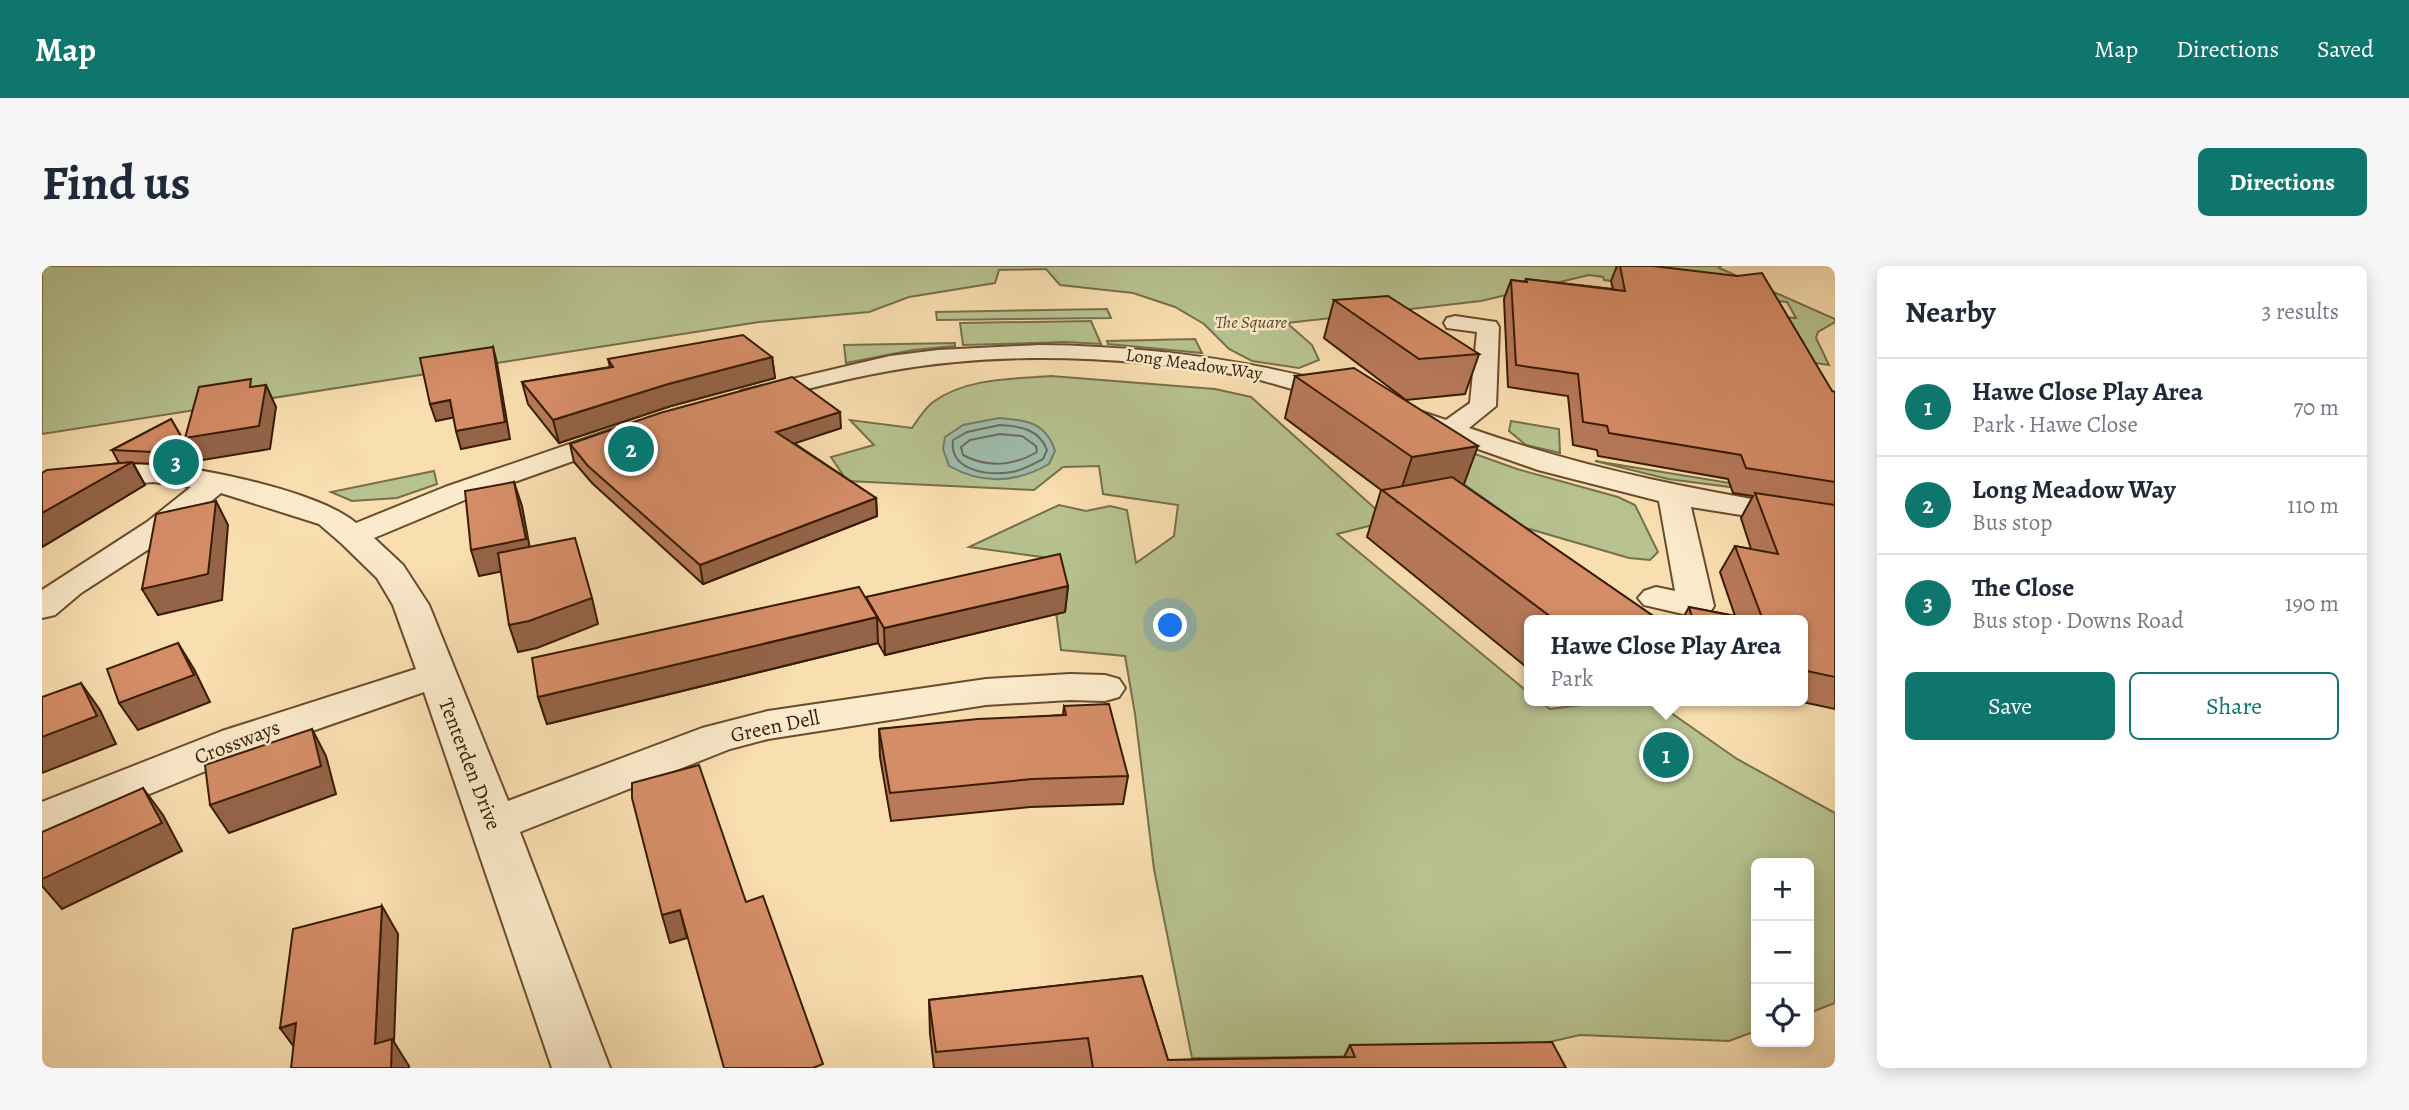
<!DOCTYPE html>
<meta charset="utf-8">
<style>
:root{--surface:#fff;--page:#f6f6f7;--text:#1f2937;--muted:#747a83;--line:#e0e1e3;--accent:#0f766e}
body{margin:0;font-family:Alegreya,serif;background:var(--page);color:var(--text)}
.controls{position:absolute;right:21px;bottom:21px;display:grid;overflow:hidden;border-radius:10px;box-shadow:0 4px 18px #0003}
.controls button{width:63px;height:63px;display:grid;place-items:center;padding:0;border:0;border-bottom:2px solid var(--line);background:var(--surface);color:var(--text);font:35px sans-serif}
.you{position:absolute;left:1129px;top:360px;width:24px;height:24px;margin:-18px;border:5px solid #fff;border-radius:50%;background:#1a73e8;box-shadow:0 0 0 10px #1a73e833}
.badge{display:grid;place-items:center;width:46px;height:46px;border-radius:50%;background:var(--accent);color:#fff;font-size:23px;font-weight:700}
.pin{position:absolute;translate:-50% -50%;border:4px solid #fff;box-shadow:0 2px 7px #0006}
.popup{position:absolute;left:1482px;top:349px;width:284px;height:91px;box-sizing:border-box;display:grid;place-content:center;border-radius:10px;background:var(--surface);filter:drop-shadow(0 2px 5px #0005);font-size:23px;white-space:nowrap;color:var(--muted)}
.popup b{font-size:26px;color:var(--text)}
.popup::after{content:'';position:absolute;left:50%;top:100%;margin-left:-14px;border:14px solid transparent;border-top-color:var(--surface)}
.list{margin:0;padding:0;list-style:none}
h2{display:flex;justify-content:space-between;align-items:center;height:91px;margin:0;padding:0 28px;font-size:30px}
h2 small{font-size:23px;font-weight:400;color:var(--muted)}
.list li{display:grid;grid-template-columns:46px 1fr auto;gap:21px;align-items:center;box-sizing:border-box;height:98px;padding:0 28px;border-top:2px solid var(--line)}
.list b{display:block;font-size:26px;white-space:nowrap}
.list p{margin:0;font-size:23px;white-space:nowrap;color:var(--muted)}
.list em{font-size:23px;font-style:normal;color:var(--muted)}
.actions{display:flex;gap:14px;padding:21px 28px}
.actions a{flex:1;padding:16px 0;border:2px solid var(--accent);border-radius:10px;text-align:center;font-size:24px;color:var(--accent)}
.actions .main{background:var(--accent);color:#fff}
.icon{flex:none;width:38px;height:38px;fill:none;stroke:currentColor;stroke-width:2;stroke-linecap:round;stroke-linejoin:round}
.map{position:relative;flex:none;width:1793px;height:802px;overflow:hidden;border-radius:10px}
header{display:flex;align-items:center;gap:42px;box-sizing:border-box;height:98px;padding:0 35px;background:var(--accent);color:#fff}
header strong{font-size:33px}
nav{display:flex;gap:38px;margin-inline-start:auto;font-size:24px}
.intro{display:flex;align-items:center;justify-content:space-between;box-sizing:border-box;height:168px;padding:0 42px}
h1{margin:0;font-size:49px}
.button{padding:18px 32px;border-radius:10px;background:var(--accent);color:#fff;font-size:24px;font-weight:700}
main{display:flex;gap:42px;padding:0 42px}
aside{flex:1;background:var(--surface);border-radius:10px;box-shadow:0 4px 18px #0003}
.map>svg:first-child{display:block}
.green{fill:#b7c290;stroke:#786f4a;stroke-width:2}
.water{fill:#9ebcad;stroke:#767c69;stroke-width:2}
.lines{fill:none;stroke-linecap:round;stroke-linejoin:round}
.shore{stroke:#6c6c58;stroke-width:2}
.street-casing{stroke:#694c2e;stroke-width:4}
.street{fill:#fbeacb;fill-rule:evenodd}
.wall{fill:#b77959;stroke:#391c03;stroke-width:2}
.shaded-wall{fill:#956348;stroke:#391c03;stroke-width:2}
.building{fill:#d58d67;stroke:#391c03;stroke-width:2}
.labels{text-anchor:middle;stroke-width:5;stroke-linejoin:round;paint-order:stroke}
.far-park-label{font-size:18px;font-style:italic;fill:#5f4e2d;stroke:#fbeacb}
.far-street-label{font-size:18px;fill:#391c03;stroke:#fbeacb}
.street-label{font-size:21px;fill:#391c03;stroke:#fbeacb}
</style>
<header>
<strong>Map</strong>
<nav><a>Map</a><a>Directions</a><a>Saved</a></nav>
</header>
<div class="intro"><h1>Find us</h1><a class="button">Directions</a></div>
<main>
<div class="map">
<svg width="1793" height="802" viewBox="0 0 1793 802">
<rect width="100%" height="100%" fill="#f9deaf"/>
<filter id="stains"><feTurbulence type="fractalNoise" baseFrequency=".00286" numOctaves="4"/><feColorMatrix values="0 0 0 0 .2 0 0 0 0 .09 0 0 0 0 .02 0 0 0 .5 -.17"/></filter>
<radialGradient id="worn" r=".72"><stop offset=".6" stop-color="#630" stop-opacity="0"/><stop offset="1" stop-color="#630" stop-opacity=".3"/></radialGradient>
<g class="green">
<polygon points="0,0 1679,0 1677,2 1793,53 1793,56 1776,66 1774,72 1787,99 1760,95 1742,51 1754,52 1745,36 1562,14 1561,11 1547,9 1439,35 1245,57 1270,79 1277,94 1257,102 1210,95 1187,83 1162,58 1133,41 1091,27 1018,19 1004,3 957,4 953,17 867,31 827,46 717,56 0,168"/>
<polygon points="1065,43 1069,52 895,54 894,46"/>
<polygon points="1049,55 1059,78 1023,76 921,79 918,57"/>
<polygon points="1153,73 1160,87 1066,78 1065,75"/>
<polygon points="913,77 913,80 871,84 804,97 802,79"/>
<path d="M1009,110l164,13 36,8 138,124 -52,13 192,159 1,8h9l11,8 63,-8h41l83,58 98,54v190l-26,10v-150h-53v168l-27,10 -149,-6 -88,20 -300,3 -38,-189 -19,-155 -10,-58 -64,-6 -12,-92 -80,-11 90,-42 27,6 24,-5 17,4 9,53 38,-27 4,-31 -75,-11 -4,-28 -36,1 -29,23 -187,-9 -16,-24 43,-12 -24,-25 62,8c6,-9 13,-20 21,-26 33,-24 78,-23 118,-26z"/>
<polygon points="1324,149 1475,203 1576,231 1593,239 1616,286 1608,294 1587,292 1484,262"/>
<polygon points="1469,155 1517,163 1518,187 1484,179 1467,165"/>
<polygon points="1553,195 1688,217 1688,221 1626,213"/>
<polygon points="392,205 395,218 355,232 310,235 289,226"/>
</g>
<path class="water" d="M957,152c27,2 47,4 56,33l-6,13c-33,19 -66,21 -100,2l-6,-17 2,-12 18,-12z"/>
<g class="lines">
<g class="shore">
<path d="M958,159c20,1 39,4 47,25l-4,9c-10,5 -20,11 -31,13 -24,4 -63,-1 -59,-32l14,-8z"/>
<path d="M958,168l22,2 14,10 1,6c-23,14 -50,16 -74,3l-2,-8 9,-7z"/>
</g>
<g class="street-casing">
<g id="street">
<path d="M1413,50l41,6 3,5 -3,79 -27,22c120,42 241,66 366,84v18l-144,-23 23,99 -5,8 -13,3 -52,-12 -6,-7 6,-7 12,-4 19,4 -16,-90 -121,-31 -140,-49 -4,-6 4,-6 9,-2 39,13 24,-17 7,-71 -30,-4 -3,-5 3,-5z"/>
<path d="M998,79c107,1 209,15 312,43l4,5 -4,5c-20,6 -83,-17 -108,-22 -33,-6 -67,-10 -100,-13 -84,-8 -172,-7 -255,8 -47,8 -93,21 -139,33l-9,-3 -4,-5 4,-5 149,-35 48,-6z"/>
<path d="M580,160l10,2 4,6 -4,6 -165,59 -93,39 29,27 26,40 79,196 194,-73 66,-17 218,-32 84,-5 35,1 14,4 6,9 -6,9 -14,4 -35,-1 -84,5 -218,34 -38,10 -210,83 90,236h-58l-128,-376 -172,60 -210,86v-36l180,-71 194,-62 -23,-64 -16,-27 -36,-35 -22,-19 -98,-31 -52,43 -88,57 -26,22 -13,3v-28l105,-68 44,-35 -38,-5 -111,11v-18c35,-5 78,-13 113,-10 50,3 164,27 201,58l89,-36z"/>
</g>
</g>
<use href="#street" class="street"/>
</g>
<g class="wall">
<polygon points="1575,0 1611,0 1790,125 1793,126 1793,443 1756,435 1760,435 1760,354 1640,354 1647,341 1693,350 1678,306 1693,280 1709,283 1699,252 1711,230 1691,227 1686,213 1556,190 1555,184 1531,179 1526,130 1466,121 1462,33 1469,14 1483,16 1484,13 1571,23 1569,15"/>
<polygon points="1292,34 1437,88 1423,128 1364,134 1282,72"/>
<polygon points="730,91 733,112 629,140 517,177 486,138 480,116 568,101 566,93"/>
<polygon points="1253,110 1422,220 1617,354 1488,354 1488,404 1325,271 1339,224 1243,152"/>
<polygon points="129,153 151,191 137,199 91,197 103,219 0,281 0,207 77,197 70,184"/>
<polygon points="799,162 752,177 834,232 835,250 661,318 550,217 532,196 528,178"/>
<polygon points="1026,320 1023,346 843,389 836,377 505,458 496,431 824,331"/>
<polygon points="1022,440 1086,510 1081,538 988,541 849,555 838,491 837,463 1021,449"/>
<polygon points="1100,710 1126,794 1302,791 1308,779 1524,802 892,802 888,768 887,734"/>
</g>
<g class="shaded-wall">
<polygon points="451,81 455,97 468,173 419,183 414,165"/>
<polygon points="730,91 733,112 629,140 517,177 511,154 626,118"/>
<polygon points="224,119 234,141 228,183 155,195 143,172"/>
<polygon points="408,134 414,151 394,155 388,138"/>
<polygon points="798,146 799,162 736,183 734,166"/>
<polygon points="144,179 151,191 137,199 131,187"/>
<polygon points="1436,180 1419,226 1355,236 1370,191"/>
<polygon points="90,196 103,219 0,281 0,247"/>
<polygon points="472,216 480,240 491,299 437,310 429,284"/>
<polygon points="834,232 835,250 661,318 658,299"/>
<polygon points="174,235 186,259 180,334 116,349 100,323"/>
<polygon points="1026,320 1023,346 843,389 842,362"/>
<polygon points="550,332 556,358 495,382 476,386 467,359"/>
<polygon points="835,351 836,377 505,458 496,431"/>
<polygon points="136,377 152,403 168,436 96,464 77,437"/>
<polygon points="39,417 58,444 74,478 0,507 0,471"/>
<polygon points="270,463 284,490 294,528 187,567 168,539"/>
<polygon points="101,522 121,549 140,585 20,643 0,620 0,613"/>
<polygon points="340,640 356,668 352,776 367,800 367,802 348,802 333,778"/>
<polygon points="638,644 645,672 628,677 620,649"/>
<polygon points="254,757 258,789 238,762"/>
</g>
<g class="building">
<polygon points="1578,0 1611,0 1695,10 1720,7 1790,125 1793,126 1793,216 1704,202 1699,189 1567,167 1565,160 1541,156 1536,108 1474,99 1469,14 1485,16 1484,13 1583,25"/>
<polygon points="1346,30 1437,88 1377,93 1292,34"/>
<polygon points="701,69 730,91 626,118 511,154 480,116 571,101 566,93"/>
<polygon points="451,81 463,156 414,165 408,134 388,138 378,92"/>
<polygon points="1312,102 1436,180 1370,191 1253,110"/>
<polygon points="750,111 798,146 734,166 834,232 658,299 546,200 528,178 618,147"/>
<polygon points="209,113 208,121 224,119 217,160 143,172 157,121"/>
<polygon points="129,153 144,179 131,187 70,184"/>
<polygon points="90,196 0,247 0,207 5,204"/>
<polygon points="1410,211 1617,354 1513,354 1340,224"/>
<polygon points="472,216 484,273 429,284 423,225"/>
<polygon points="1713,227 1793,239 1793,411 1760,404 1760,354 1721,354 1693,280 1736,288"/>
<polygon points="174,235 166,308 100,323 114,248"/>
<polygon points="533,272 550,332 487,355 467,359 456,287"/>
<polygon points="1018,288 1026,320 842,362 824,331"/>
<polygon points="817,321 835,351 496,431 490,392"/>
<polygon points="1647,341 1713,354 1651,354"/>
<polygon points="136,377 152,409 77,437 65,403"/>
<polygon points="39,417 55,450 0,471 0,431"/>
<polygon points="1067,438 1086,510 990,513 848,527 837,463 936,453 1024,449 1022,440"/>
<polygon points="270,463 279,500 168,539 163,499"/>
<polygon points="657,499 704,636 721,630 781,798 771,802 682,802 638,644 620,649 590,532 590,517"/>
<polygon points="101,522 120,557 0,613 0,566"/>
<polygon points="340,640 333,778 350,773 349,802 249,802 254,757 238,762 251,663"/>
<polygon points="1100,710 1126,794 1313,791 1308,779 1510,776 1524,802 1051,802 1046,772 894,786 887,734"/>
</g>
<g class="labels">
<g class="far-park-label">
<text x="1209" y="62">The Square</text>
</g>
<g class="far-street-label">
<text transform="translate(1152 98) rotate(8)" y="6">Long Meadow Way</text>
</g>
<g class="street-label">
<text transform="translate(733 460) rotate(-12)" y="7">Green Dell</text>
<text transform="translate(195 476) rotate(-21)" y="7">Crossways</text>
<text transform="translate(428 498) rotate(69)" y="7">Tenterden Drive</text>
</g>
</g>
<rect width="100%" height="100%" filter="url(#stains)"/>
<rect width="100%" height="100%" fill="url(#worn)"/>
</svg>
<div class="controls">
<button>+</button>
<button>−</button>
<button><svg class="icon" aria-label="locate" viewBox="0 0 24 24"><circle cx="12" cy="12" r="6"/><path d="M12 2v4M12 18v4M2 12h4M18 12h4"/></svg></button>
</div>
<div class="you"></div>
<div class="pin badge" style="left:1624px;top:489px">1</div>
<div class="popup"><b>Hawe Close Play Area</b>Park</div>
<div class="pin badge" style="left:589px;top:183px">2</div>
<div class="pin badge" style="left:134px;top:196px">3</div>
</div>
<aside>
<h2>Nearby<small>3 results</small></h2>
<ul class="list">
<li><span class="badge">1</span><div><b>Hawe Close Play Area</b><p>Park · Hawe Close</p></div><em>70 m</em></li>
<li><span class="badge">2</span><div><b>Long Meadow Way</b><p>Bus stop</p></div><em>110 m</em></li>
<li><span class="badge">3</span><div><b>The Close</b><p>Bus stop · Downs Road</p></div><em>190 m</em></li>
</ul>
<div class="actions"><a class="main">Save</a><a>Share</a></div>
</aside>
</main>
